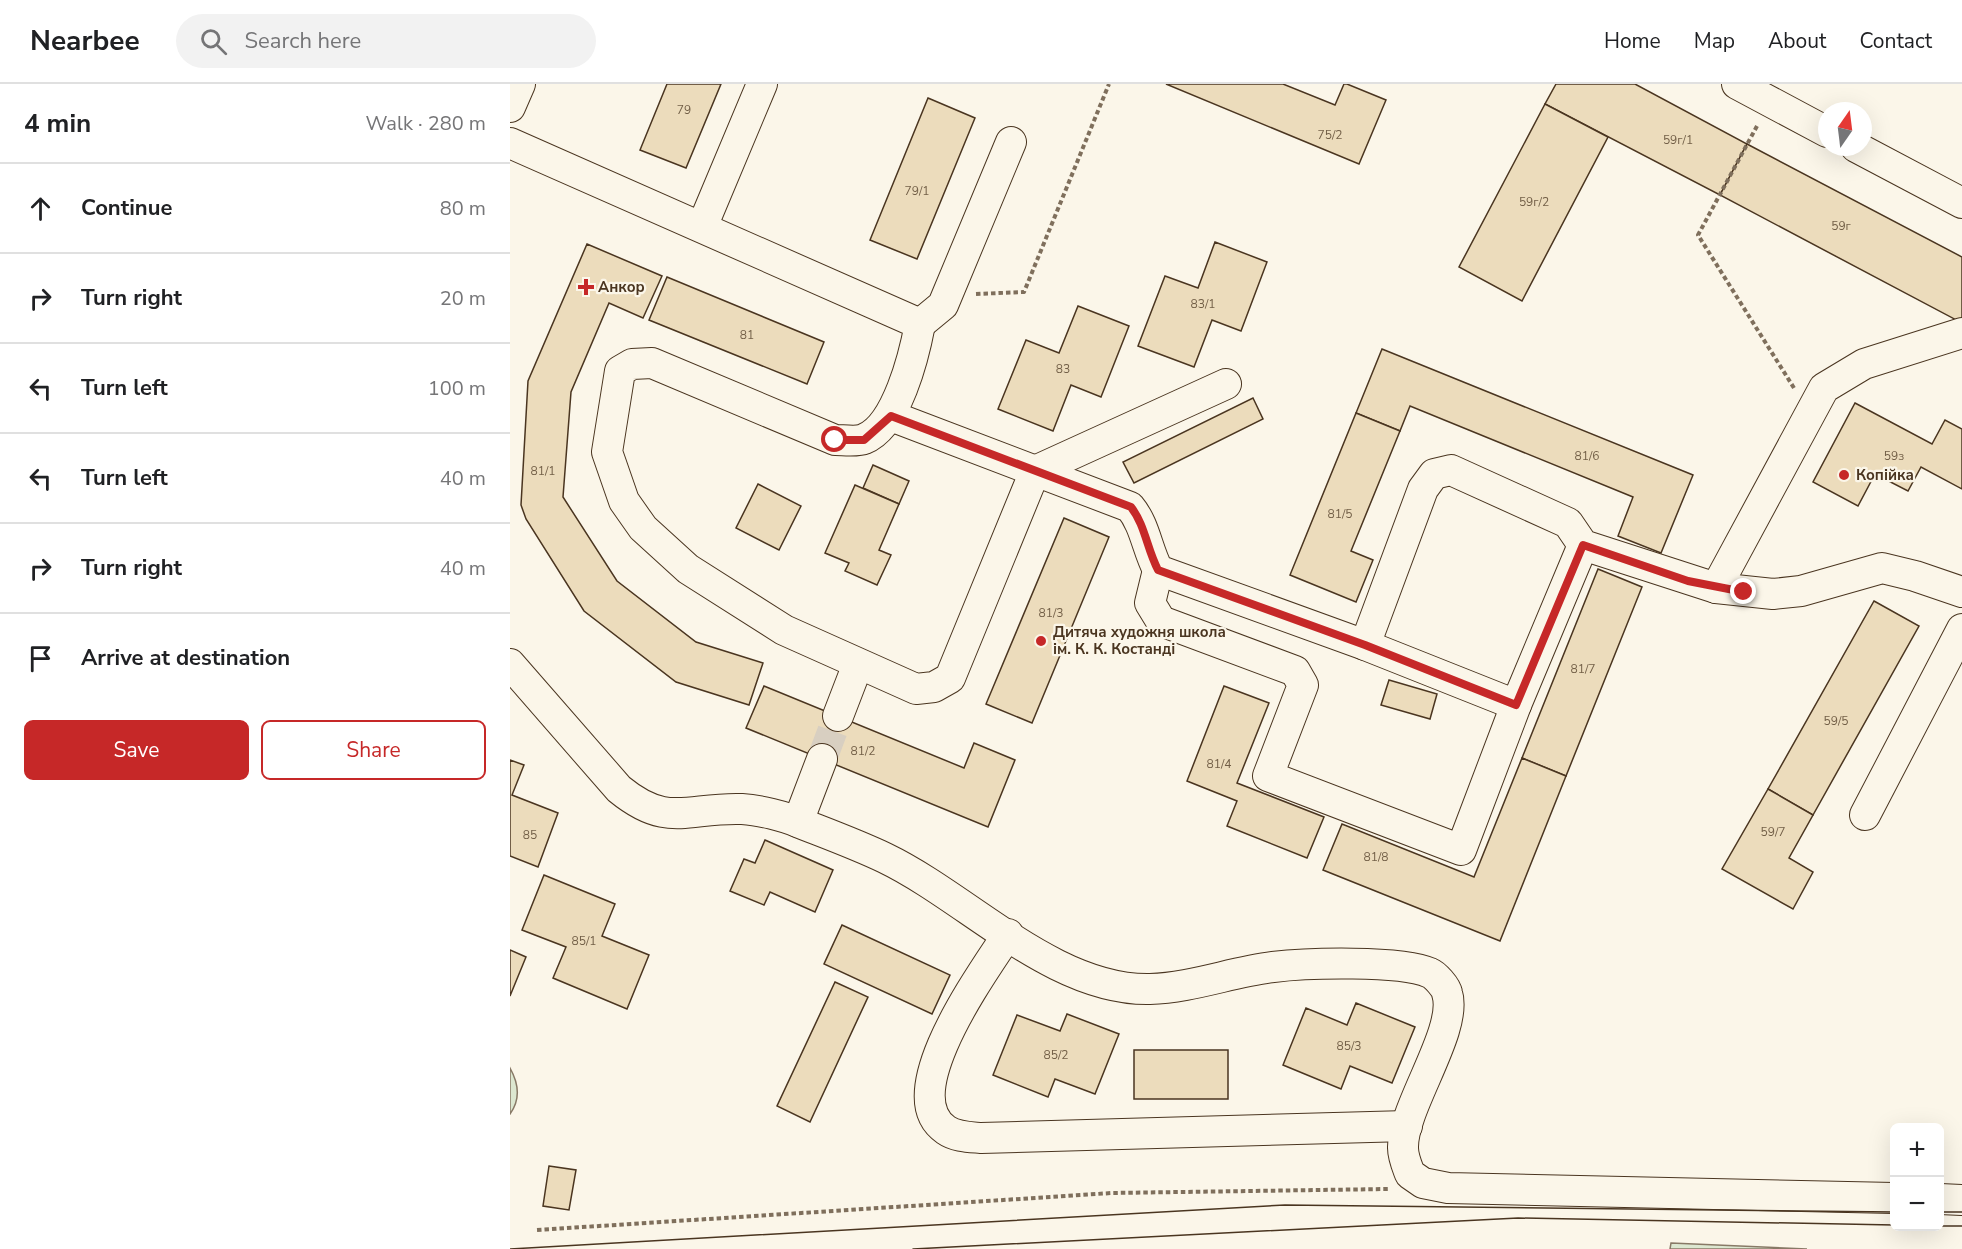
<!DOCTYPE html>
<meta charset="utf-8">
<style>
:root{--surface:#fff;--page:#f2f2f2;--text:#202124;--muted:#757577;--line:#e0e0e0;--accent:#c62828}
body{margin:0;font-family:"Nunito Sans",sans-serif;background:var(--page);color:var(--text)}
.controls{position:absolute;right:18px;bottom:18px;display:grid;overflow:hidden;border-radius:9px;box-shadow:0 6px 24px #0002}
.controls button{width:54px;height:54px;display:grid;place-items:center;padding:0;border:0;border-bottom:2px solid var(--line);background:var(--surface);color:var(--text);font:30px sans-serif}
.compass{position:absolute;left:1308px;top:18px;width:54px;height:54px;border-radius:50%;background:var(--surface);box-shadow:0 6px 24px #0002;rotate:14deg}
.stop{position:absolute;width:18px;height:18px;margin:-14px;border:4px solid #c62828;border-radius:50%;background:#fff}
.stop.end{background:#c62828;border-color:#fff;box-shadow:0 2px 6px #0008}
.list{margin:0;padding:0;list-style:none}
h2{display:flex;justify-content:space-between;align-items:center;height:78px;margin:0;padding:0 24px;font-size:26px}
h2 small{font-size:20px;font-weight:400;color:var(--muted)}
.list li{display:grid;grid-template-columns:39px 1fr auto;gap:18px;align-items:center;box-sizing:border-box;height:90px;padding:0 24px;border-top:2px solid var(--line)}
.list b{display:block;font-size:22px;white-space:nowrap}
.list em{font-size:20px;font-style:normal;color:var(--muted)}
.actions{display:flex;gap:12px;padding:18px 24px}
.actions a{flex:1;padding:14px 0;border:2px solid var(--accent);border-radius:9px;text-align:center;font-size:21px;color:var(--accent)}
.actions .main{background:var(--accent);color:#fff}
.icon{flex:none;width:33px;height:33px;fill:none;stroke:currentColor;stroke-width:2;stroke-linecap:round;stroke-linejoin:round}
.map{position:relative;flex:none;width:1452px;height:1165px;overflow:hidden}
header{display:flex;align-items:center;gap:36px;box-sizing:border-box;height:84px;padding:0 30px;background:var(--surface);border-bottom:2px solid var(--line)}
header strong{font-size:28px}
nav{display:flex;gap:33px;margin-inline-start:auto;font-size:21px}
.search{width:420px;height:54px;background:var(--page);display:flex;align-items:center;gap:15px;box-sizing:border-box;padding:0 21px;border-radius:33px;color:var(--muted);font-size:22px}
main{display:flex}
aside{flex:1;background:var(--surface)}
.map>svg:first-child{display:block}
.green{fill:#dce7d0;stroke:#887966;stroke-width:1.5}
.building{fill:#ecdcbc;stroke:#4a3520;stroke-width:1.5}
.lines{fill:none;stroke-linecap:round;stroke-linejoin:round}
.minor-tunnel{stroke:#d8cfc1;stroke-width:30;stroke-dasharray:30 15;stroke-linecap:butt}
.minor-casing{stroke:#4a3520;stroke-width:32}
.path{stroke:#7f6f5c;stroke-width:4;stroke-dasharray:4.5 3;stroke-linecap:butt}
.minor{stroke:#fbf6e9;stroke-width:30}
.tram{stroke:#4a3520;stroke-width:1.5}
.route{stroke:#c62828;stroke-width:8}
.poi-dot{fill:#c62828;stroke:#fbf6e9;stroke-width:2}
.labels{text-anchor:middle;stroke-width:4.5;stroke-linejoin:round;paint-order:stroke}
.number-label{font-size:12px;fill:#725f47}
.poi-label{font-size:15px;font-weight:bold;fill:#4a3520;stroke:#fbf6e9;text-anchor:start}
</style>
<header>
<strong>Nearbee</strong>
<div class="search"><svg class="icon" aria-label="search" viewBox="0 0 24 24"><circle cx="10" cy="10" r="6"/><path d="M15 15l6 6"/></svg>Search here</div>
<nav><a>Home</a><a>Map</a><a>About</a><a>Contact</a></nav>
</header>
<main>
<aside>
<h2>4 min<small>Walk · 280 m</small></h2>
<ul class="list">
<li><svg class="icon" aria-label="ahead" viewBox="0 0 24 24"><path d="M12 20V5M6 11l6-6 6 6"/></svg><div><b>Continue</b></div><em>80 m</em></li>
<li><svg class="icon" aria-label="right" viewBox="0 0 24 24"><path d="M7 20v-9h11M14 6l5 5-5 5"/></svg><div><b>Turn right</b></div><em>20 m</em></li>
<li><svg class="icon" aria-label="left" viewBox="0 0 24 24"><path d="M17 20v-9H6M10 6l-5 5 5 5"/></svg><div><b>Turn left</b></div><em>100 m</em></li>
<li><svg class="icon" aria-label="left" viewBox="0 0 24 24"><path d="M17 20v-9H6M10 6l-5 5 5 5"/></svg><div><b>Turn left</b></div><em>40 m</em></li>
<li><svg class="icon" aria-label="right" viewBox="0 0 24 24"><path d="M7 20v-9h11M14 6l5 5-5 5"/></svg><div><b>Turn right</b></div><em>40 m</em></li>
<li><svg class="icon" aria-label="arrive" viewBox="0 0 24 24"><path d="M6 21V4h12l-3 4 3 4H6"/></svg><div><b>Arrive at destination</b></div></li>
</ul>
<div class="actions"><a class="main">Save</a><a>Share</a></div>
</aside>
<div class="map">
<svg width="1452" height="1165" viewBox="0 0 1452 1165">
<rect width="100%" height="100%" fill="#fbf6e9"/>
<g class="green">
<path d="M0,984c9,16 11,31 0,46z"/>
<polygon points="1161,1159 1297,1165 1160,1165"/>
</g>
<g class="building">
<polygon points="157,0 211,0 176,84 130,66"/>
<polygon points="656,0 773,0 825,21 834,0 837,0 876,16 849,80"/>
<polygon points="1046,0 1125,0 1237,60 1210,111 1035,20"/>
<polygon points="418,14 465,34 407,175 360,156"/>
<polygon points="1035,20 1098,53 1012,217 949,183"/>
<polygon points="1237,60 1452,173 1452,239 1210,111"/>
<polygon points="705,158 757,178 731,247 702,236 684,283 628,262 655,192 688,204"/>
<polygon points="77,160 152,192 133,234 99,219 61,308 53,413 107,497 186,558 253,579 239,621 166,598 74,527 16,435 11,421 18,297"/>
<polygon points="157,193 314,258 297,300 139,236"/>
<polygon points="568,222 619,242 591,313 561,301 543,347 488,325 516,256 549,269"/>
<polygon points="872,265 1183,391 1151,469 1108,452 1123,413 900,322 890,347 846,329"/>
<polygon points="743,314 753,335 624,399 613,378"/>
<polygon points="1345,319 1422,360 1435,336 1452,345 1452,405 1411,383 1398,407 1365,390 1348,422 1303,398"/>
<polygon points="846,329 890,347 841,467 863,476 846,518 780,491"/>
<polygon points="363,381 399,397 389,420 353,404"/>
<polygon points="248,400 291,422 269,466 226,444"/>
<polygon points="345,401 389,420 369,466 381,471 367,501 335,487 339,479 315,469"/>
<polygon points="554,434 599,453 522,639 476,620"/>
<polygon points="1088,485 1132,503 1056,692 1012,674"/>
<polygon points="1364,517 1409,542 1303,731 1258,705"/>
<polygon points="879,596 927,610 920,635 871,621"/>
<polygon points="254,602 454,684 464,659 505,676 478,743 236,644"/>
<polygon points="714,602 759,619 727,699 814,733 797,774 717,742 727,717 677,697"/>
<polygon points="1012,674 1056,692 990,857 813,786 832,740 964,793"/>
<polygon points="0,676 14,681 2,711 48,729 28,783 0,772"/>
<polygon points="1258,705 1303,731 1279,774 1303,788 1283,825 1212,785"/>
<polygon points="255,756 323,786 305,828 260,808 254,821 220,807 234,775 245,779"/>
<polygon points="34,791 105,820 92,852 139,871 117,925 43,894 56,863 12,846"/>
<polygon points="332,841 440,891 422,930 314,880"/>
<polygon points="0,866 16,873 0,912"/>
<polygon points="325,898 358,913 300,1038 267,1022"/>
<polygon points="846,919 905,943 882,999 840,982 831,1005 773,981 796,924 837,941"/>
<polygon points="557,930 609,950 585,1010 545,995 538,1013 483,991 507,931 550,947"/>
<rect x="624" y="966" width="94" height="49"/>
<polygon points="39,1082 66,1086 59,1126 33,1122"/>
</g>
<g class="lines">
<polyline class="minor-tunnel" points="312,675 328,632"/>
<g class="minor-casing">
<g id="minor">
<polyline points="1227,0 1317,48"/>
<polyline points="0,23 10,0"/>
<path d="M0,59l410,181c-6,32 -23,102 -56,115 -7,3 -21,1 -29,1l-183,-77 -20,1 -12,7 -13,81 17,49 19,27 45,41 96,61 132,59 18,-2 16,-9 85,-207 191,-87"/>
<polyline points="1346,63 1452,119"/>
<polyline points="192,143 252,0"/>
<polyline points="410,240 433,221 501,58"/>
<path d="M381,332l239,91c15,18 17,42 28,63l207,75 151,60 67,-160"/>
<polyline points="648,486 640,519 651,537 785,587 793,601 758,692 951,766 1006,621"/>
<polyline points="1206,504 1314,304 1354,280 1452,249"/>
<polyline points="855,561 913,405 924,390 941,386 1058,439 1073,461 1206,504 1263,510 1291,507 1372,484 1405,492 1452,508"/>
<path d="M0,580l109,125c49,40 68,18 123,20 17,1 42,7 58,14 28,11 58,22 85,35 83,40 169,133 265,131 41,-1 82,-17 123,-22 33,-4 128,-7 157,6 5,2 16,14 17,20 12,37 -45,114 -44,155 0,9 4,18 7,26l13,9 25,5 446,10"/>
<polyline points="328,632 348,580"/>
<polyline points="1355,731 1452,545"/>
<polyline points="288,738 312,675"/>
<path d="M498,850c-23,36 -115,160 -62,196 10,7 23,7 35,8l426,-12"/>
<polyline points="1430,1115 1452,1116"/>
</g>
</g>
<g class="path">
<polyline points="1247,42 1188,151 1284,304"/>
<polyline points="466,210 514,208 599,0"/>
<polyline points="27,1146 602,1109 878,1105"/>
</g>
<use href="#minor" class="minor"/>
<g class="tram">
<polyline points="1430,1128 1452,1128"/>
<polyline points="1430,1142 1452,1142"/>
<polyline points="0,1165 775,1121 1384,1128"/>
<polyline points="403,1165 1008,1134 1384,1141"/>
</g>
</g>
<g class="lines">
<path class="route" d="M325,356h29l27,-24 240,91c14,18 16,42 27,63l207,75 151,60 67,-160 105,36 56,11"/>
</g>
<g class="poi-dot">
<path d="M73 194h6v6h6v6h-6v6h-6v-6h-6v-6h6z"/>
<circle cx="1334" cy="391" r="6"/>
<circle cx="531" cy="557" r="6"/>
</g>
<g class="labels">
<g class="number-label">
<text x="174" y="30">79</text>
<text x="820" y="55">75/2</text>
<text x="1168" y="60">59г/1</text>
<text x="407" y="111">79/1</text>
<text x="1024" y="122">59г/2</text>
<text x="1331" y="146">59г</text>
<text x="693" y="224">83/1</text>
<text x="237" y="255">81</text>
<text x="553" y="289">83</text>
<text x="1077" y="376">81/6</text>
<text x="1384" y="376">59з</text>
<text x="33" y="391">81/1</text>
<text x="830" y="434">81/5</text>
<text x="541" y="533">81/3</text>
<text x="1073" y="589">81/7</text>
<text x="1326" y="641">59/5</text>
<text x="353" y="671">81/2</text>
<text x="709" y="684">81/4</text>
<text x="1263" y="752">59/7</text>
<text x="20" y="755">85</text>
<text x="866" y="777">81/8</text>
<text x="74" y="861">85/1</text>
<text x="839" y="966">85/3</text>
<text x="546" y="975">85/2</text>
</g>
<g class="poi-label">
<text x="88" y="208">Анкор</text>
<text x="1346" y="396">Копійка</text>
<text x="543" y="553">Дитяча художня школа<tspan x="543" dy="17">ім. К. К. Костанді</tspan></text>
</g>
</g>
</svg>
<div class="controls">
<button>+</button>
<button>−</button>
</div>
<svg class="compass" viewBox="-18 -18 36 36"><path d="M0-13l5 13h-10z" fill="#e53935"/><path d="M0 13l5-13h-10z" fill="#757577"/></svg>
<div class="stop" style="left:325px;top:356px"></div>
<div class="stop end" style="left:1234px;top:508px"></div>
</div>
</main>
